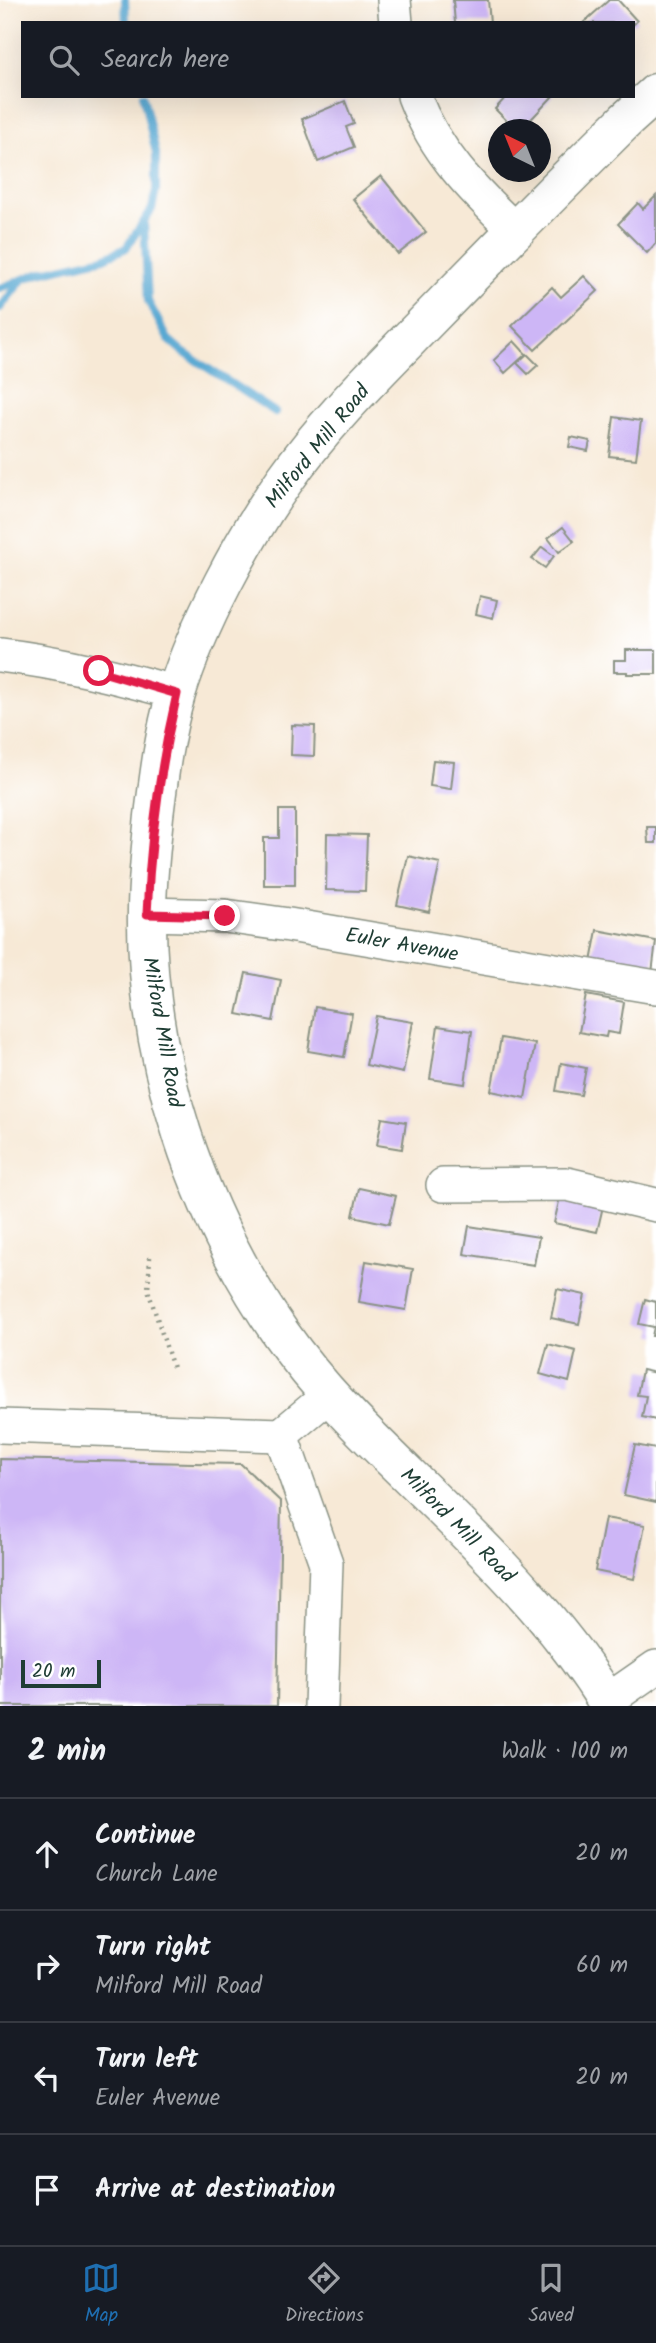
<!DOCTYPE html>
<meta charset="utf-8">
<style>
:root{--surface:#171b24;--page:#20242c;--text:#f1f3f6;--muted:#9ea1a6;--line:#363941;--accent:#1f6fb2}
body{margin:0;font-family:Kalam,sans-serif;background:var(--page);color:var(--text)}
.compass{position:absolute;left:488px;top:119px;width:63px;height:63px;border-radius:50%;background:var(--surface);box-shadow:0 7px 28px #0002;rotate:317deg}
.scale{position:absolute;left:21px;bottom:18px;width:80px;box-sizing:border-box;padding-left:7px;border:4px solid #1f3d34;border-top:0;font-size:19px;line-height:24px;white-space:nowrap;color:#1f3d34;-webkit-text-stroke:5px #fff;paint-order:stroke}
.stop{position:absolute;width:21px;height:21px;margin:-16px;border:5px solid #e11d48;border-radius:50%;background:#fff}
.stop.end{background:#e11d48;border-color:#fff;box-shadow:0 2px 7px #0008}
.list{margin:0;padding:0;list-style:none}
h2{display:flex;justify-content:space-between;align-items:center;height:91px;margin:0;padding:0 28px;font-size:30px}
h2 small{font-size:23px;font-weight:400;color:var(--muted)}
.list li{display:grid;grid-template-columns:46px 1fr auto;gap:21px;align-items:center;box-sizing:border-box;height:112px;padding:0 28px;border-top:2px solid var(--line)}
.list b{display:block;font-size:26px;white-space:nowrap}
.list p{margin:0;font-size:23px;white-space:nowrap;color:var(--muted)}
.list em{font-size:23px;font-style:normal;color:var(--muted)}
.icon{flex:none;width:38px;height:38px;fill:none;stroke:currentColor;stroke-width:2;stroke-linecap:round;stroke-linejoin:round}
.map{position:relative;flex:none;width:656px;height:1706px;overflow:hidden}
.search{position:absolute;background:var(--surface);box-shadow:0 7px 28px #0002;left:21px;right:21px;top:21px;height:77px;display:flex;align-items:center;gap:18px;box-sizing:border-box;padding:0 24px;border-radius:0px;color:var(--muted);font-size:26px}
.sheet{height:539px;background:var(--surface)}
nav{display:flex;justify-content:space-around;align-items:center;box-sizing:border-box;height:98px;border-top:2px solid var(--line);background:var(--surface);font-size:19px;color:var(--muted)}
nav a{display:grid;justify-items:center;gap:4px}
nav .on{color:var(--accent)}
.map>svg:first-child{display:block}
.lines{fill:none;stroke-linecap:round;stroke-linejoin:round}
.stream{stroke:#58a8d2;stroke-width:8}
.building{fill:#cdb6f6}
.minor-casing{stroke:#8b9385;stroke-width:36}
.major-casing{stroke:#8b9385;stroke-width:41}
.path{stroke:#8b9385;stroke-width:4.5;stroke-dasharray:2 5;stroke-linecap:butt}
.minor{stroke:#fff;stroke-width:33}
.major{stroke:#fff;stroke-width:38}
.route{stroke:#e11d48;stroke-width:9}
.labels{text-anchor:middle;stroke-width:5;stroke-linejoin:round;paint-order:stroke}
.street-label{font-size:21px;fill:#1f3d34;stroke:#fff}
</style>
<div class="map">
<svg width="656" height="1706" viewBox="0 0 656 1706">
<rect width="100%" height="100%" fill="#fff"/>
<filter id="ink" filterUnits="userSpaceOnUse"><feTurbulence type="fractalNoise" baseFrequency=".0143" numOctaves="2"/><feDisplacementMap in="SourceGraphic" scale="14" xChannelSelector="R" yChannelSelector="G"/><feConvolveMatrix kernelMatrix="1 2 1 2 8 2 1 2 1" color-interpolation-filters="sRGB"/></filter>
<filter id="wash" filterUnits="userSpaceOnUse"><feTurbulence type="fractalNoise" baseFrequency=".00686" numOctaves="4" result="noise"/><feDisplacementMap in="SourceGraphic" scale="28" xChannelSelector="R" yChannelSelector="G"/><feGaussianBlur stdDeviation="1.57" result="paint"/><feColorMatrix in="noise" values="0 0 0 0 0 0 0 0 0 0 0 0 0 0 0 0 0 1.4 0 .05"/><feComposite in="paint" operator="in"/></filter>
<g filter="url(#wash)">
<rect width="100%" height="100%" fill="#f7e9d6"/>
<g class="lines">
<g class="stream">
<polyline points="125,0 126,23"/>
<polyline points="144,222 148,301 168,339 183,352 275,412"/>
<polyline points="0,288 39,273 104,258 126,248 152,209 156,190 156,153 143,96"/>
<polyline points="0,308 22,280"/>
</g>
</g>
<g id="blocks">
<g class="building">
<polygon points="453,0 488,0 490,23 455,23"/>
<polygon points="609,0 618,0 637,21 633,25 633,23 583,23"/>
<polygon points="507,96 553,96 521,130 516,130 495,109"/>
<polygon points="345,101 354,124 346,127 354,147 318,162 302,119"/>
<polygon points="381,176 426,232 398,254 353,199"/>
<polygon points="656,196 656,243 647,253 618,224 638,203 643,209"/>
<polygon points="584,276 598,291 535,350 512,326 552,287 561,297"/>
<polygon points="514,341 526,354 505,373 494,360"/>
<polygon points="527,354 538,365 528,374 517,363"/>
<polygon points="614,417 641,421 636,459 609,456"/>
<polygon points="571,437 590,441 588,451 569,447"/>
<polygon points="563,527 574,541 559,552 548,538"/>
<polygon points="542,547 554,556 545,568 532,559"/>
<polygon points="480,596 497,600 493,618 476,614"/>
<polygon points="626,650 656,650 656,674 627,674 627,672 614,672 614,660 626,660"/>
<polygon points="292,725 315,726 314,756 291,755"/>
<polygon points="433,760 454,762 451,789 430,786"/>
<polygon points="279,810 295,810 295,885 264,885 264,838 279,838"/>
<polygon points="647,827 656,827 656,843 648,843"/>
<polygon points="327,834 367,835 365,891 326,890"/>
<polygon points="408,856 440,863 429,912 397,905"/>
<polygon points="597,930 656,941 652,973 591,962"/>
<polygon points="246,973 281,980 273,1021 237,1014"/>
<polygon points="586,995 624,1002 619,1034 607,1032 606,1037 579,1032"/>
<polygon points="315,1007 352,1013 344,1057 308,1051"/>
<polygon points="376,1016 413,1022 403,1073 366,1065"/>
<polygon points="438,1026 472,1031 465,1084 430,1079"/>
<polygon points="501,1038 535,1044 525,1098 491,1091"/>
<polygon points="561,1063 586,1068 581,1095 556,1091"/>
<polygon points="382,1118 406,1122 402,1149 377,1145"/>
<polygon points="359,1188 396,1196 389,1224 353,1216"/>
<polygon points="561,1193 604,1202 597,1232 554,1223"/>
<polygon points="469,1226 539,1237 534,1265 464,1254"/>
<polygon points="366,1261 413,1269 406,1310 359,1302"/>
<polygon points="557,1289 585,1295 579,1324 551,1318"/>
<polygon points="645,1299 656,1302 656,1336 652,1336 654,1327 639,1324"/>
<polygon points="548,1344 576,1351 569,1382 540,1374"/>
<polygon points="642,1370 656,1373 656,1420 642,1417 646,1396 637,1395"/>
<polygon points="635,1445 656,1449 656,1502 624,1495"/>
<polygon points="0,1459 241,1464 281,1502 277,1706 0,1706"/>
<polygon points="605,1518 645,1525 634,1579 595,1571"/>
</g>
</g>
</g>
<g filter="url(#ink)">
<use href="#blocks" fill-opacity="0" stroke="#8b9385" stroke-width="2"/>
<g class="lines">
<g class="minor-casing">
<g id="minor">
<polyline points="394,0 396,23"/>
<path d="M414,96c21,56 59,94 101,134"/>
<path d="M0,655c61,7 118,22 177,38"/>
<polyline points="147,914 225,916 289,925 656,987"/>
<polyline points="443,1185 567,1184 656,1205"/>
<polyline points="0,1426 281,1435 328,1396"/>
<polyline points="281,1435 326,1563 321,1706"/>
<polyline points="607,1701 656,1667"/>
</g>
</g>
<g class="major-casing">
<path id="major" d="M610,1706c-43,-71 -101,-132 -160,-190 -59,-59 -121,-113 -169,-182 -84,-121 -136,-274 -134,-422 0,-32 4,-64 7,-96 5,-40 10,-82 22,-122 22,-70 66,-153 108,-213 40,-57 91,-107 140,-157 67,-69 134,-137 202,-204l30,-27"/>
</g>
<polyline class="path" points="150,1257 148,1290 173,1368"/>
<use href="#minor" class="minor"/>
<use href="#major" class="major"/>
</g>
</g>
<g class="lines" filter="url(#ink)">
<path class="route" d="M99,671l78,23c-17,73 -27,144 -30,220l78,2"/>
</g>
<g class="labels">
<g class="street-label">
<text transform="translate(317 446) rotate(-51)" y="7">Milford Mill Road</text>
<text transform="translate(402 944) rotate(10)" y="7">Euler Avenue</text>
<text transform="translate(163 1032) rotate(80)" y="7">Milford Mill Road</text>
<text transform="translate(458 1525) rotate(45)" y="7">Milford Mill Road</text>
</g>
</g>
</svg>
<svg class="compass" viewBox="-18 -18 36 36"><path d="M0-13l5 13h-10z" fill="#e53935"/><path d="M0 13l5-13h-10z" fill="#9ea1a6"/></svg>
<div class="scale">20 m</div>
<div class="stop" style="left:99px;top:671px"></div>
<div class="stop end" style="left:225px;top:916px"></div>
<div class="search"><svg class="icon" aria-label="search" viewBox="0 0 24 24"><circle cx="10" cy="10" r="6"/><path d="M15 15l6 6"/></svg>Search here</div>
</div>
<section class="sheet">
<h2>2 min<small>Walk · 100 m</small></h2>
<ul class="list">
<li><svg class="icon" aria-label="ahead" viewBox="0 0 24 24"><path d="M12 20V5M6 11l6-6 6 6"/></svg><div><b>Continue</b><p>Church Lane</p></div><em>20 m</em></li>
<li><svg class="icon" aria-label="right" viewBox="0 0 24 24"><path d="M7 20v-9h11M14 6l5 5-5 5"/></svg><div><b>Turn right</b><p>Milford Mill Road</p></div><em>60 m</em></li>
<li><svg class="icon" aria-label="left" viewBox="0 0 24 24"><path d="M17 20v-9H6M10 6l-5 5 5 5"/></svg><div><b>Turn left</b><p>Euler Avenue</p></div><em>20 m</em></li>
<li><svg class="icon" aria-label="arrive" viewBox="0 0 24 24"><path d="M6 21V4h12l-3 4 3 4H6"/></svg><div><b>Arrive at destination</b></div></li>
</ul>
</section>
<nav>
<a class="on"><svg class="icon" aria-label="map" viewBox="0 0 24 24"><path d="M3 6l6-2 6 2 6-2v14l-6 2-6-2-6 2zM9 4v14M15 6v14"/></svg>Map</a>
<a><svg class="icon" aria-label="directions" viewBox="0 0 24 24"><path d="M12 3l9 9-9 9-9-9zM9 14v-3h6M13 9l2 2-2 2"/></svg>Directions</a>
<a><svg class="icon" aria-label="saved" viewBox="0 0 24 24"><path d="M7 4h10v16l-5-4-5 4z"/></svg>Saved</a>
</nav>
